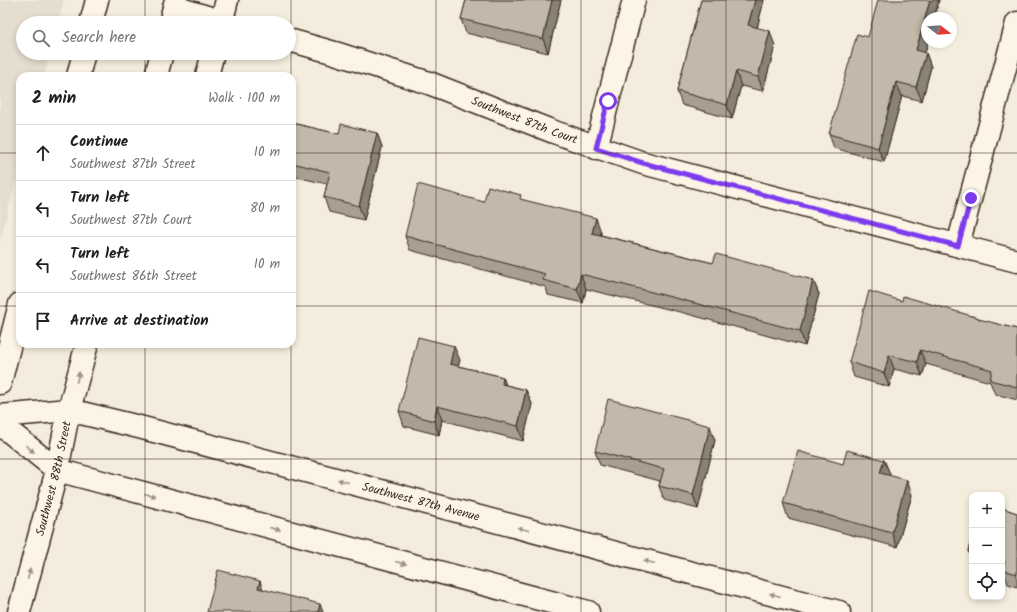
<!DOCTYPE html>
<meta charset="utf-8">
<style>
:root{--surface:#fff;--page:#f6f6f6;--text:#202124;--muted:#757577;--line:#e0e0e0}
body{margin:0;font-family:Kalam,sans-serif;background:var(--page);color:var(--text)}
.controls{position:absolute;right:12px;bottom:12px;display:grid;overflow:hidden;border-radius:8px;box-shadow:0 2px 6px #0003}
.controls button{width:36px;height:36px;display:grid;place-items:center;padding:0;border:0;border-bottom:1px solid var(--line);background:var(--surface);color:var(--text);font:20px sans-serif}
.compass{position:absolute;left:921px;top:12px;width:36px;height:36px;border-radius:50%;background:var(--surface);box-shadow:0 2px 6px #0003;rotate:107deg}
.stop{position:absolute;width:12px;height:12px;margin:-9px;border:3px solid #7c3aed;border-radius:50%;background:#fff}
.stop.end{background:#7c3aed;border-color:#fff;box-shadow:0 1px 4px #0008}
.list{margin:0;padding:0;list-style:none}
h2{display:flex;justify-content:space-between;align-items:center;height:52px;margin:0;padding:0 16px;font-size:17px}
h2 small{font-size:13px;font-weight:400;color:var(--muted)}
.list li{display:grid;grid-template-columns:26px 1fr auto;gap:12px;align-items:center;box-sizing:border-box;height:56px;padding:0 16px;border-top:1px solid var(--line)}
.list b{display:block;font-size:15px;white-space:nowrap}
.list p{margin:0;font-size:13px;white-space:nowrap;color:var(--muted)}
.list em{font-size:13px;font-style:normal;color:var(--muted)}
.icon{flex:none;width:22px;height:22px;fill:none;stroke:currentColor;stroke-width:2;stroke-linecap:round;stroke-linejoin:round}
.map{position:relative;flex:none;width:1017px;height:612px;overflow:hidden}
.search{position:absolute;background:var(--surface);box-shadow:0 2px 6px #0003;left:16px;top:16px;width:280px;height:44px;display:flex;align-items:center;gap:10px;box-sizing:border-box;padding:0 14px;border-radius:22px;color:var(--muted);font-size:15px}
.panel{position:absolute;background:var(--surface);box-shadow:0 2px 6px #0003;left:16px;top:72px;width:280px;height:276px;border-radius:12px}
.map>svg:first-child{display:block}
.built{fill:#e5ddce}
.lines{fill:none;stroke-linecap:round;stroke-linejoin:round}
.street-casing{stroke:#3b2a1e;stroke-width:25}
.secondary-casing{stroke:#3b2a1e;stroke-width:25}
.primary-casing{stroke:#3b2a1e;stroke-width:25}
.street{stroke:#fcf5e5;stroke-width:22}
.secondary{stroke:#fcf5e5;stroke-width:22}
.primary{stroke:#fcf5e5;stroke-width:22}
.wall{fill:#a89f92;stroke:#3b2a1e}
.shaded-wall{fill:#888277;stroke:#3b2a1e}
.building{fill:#c3b9aa;stroke:#3b2a1e}
.oneway{fill:#9c9082}
.route{stroke:#7c3aed;stroke-width:5}
.grid{fill:none;stroke:#3b2a1e;stroke-width:1;stroke-opacity:0.55}
.labels{text-anchor:middle;stroke-width:3.5;stroke-linejoin:round;paint-order:stroke}
.street-label{font-size:12px;fill:#3b2a1e;stroke:#fcf5e5}
</style>
<div class="map">
<svg width="1017" height="612" viewBox="0 0 1017 612">
<rect width="100%" height="100%" fill="#f4eddd"/>
<filter id="ink" filterUnits="userSpaceOnUse"><feTurbulence type="fractalNoise" baseFrequency=".025" numOctaves="2"/><feDisplacementMap in="SourceGraphic" scale="8" xChannelSelector="R" yChannelSelector="G"/><feConvolveMatrix kernelMatrix="1 2 1 2 8 2 1 2 1" color-interpolation-filters="sRGB"/></filter>
<g filter="url(#ink)">
<polygon class="built" points="0,0 64,0 58,23 23,23 23,53 50,53 44,76 20,76 20,166 0,241"/>
<g class="lines">
<g class="street-casing">
<g id="street">
<polyline points="174,7 227,23"/>
<polyline points="221,23 227,0"/>
<path id="s1" d="M289,40l46,13 94,30 125,49 89,31 374,98"/>
<polyline points="207,76 213,53"/>
<polyline points="596,148 634,0"/>
<polyline points="958,245 1017,23"/>
</g>
</g>
<g class="secondary-casing">
<g id="secondary">
<path id="s2" d="M0,416l69,-6 70,17 700,185"/>
<polyline points="0,424 57,470 588,612"/>
</g>
</g>
<g class="primary-casing">
<g id="primary">
<polyline points="91,23 97,0"/>
<polyline points="170,23 176,0"/>
<polyline points="78,76 84,53"/>
<polyline points="156,76 162,53"/>
<polyline points="0,383 20,304"/>
<path id="s3" d="M19,612l38,-142 12,-60 18,-66"/>
</g>
</g>
<use href="#street" class="street"/>
<use href="#secondary" class="secondary"/>
<use href="#primary" class="primary"/>
</g>
<g class="wall">
<polygon points="466,0 561,0 548,53 466,33 461,19"/>
<polygon points="701,0 764,0 757,28 775,46 763,91 741,86 732,119 682,105 677,91"/>
<polygon points="939,0 934,18 927,18 927,42 928,42 925,52 926,53 931,67 922,101 902,96 884,162 834,148 829,134 868,37"/>
<polygon points="292,123 339,134 377,133 382,147 364,220 329,212 324,197 327,184 292,176"/>
<polygon points="523,200 601,232 601,235 713,263 813,280 819,294 805,346 684,313 586,289 583,303 548,295 546,287 410,250 405,236 484,202"/>
<polygon points="902,301 979,318 980,320 1017,329 1017,400 995,394 990,382 926,364 922,376 894,369 889,387 854,377 849,362"/>
<polygon points="460,360 458,366 503,377 506,385 526,390 532,404 523,441 442,420 439,435 404,426 399,411"/>
<polygon points="715,440 698,509 664,500 659,486 660,481 600,465 595,451"/>
<polygon points="884,460 890,474 889,475 912,495 897,547 788,518 783,503 843,464"/>
<polygon points="1002,508 1017,513 1017,587 1008,584 1004,573 1002,573"/>
<polygon points="972,538 972,560 968,551"/>
</g>
<g class="shaded-wall">
<polygon points="552,0 561,0 548,53 543,39"/>
<polygon points="755,0 764,0 754,40 748,25"/>
<polygon points="930,0 939,0 934,18 927,18 927,42 928,42 922,64 916,50"/>
<polygon points="770,31 775,46 763,91 758,77"/>
<polygon points="926,53 931,67 922,101 916,87"/>
<polygon points="736,71 741,86 732,119 727,105"/>
<polygon points="896,82 902,96 884,162 878,148"/>
<polygon points="377,133 382,147 364,220 359,206"/>
<polygon points="596,218 601,232 597,247 592,233"/>
<polygon points="581,274 586,289 583,303 577,289"/>
<polygon points="813,280 819,294 805,346 800,331"/>
<polygon points="454,346 460,360 455,378 450,364"/>
<polygon points="920,350 926,364 922,376 917,362"/>
<polygon points="889,355 894,369 889,387 884,373"/>
<polygon points="503,377 508,392 502,384"/>
<polygon points="526,390 532,404 523,441 518,426"/>
<polygon points="437,406 442,420 439,435 434,421"/>
<polygon points="710,426 715,440 698,509 693,495"/>
<polygon points="884,460 890,474 886,487 880,473"/>
<polygon points="907,480 912,495 897,547 892,533"/>
<polygon points="260,581 265,595 258,588"/>
<polygon points="320,604 323,612 318,612"/>
</g>
<g class="building">
<polygon points="466,0 552,0 543,39 461,19"/>
<polygon points="701,0 755,0 748,25 770,31 758,77 736,71 727,105 677,91"/>
<polygon points="878,0 930,0 916,50 926,53 916,87 896,82 878,148 829,134 857,34 868,37"/>
<polygon points="292,123 339,134 341,124 377,133 359,206 324,197 330,172 292,163"/>
<polygon points="418,184 484,202 488,186 521,195 520,199 596,218 592,233 713,263 716,254 813,280 800,331 679,299 581,274 577,289 543,280 545,274 405,236"/>
<polygon points="869,291 902,301 903,296 979,318 979,319 1017,329 1017,387 990,380 992,370 920,350 917,362 889,355 884,373 849,362"/>
<polygon points="418,337 454,346 450,364 503,377 502,384 526,390 518,426 437,406 434,421 399,411"/>
<polygon points="608,399 710,426 693,495 659,486 664,469 595,451"/>
<polygon points="847,450 884,460 880,473 907,480 892,533 783,503 798,451 843,464"/>
<polygon points="1002,508 1017,513 1017,574 1003,570 1005,561 1002,560"/>
<polygon points="972,538 972,552 968,551"/>
<polygon points="218,570 260,581 258,588 320,604 318,612 207,612"/>
</g>
<defs><path id="oneway-solid" d="M-6-.8H1V-3.2L6.5 0L1 3.2V.8H-6Z"/></defs>
<g class="oneway">
<use href="#oneway-solid" transform="translate(78 377) rotate(-75)"/>
<use href="#oneway-solid" transform="translate(30 449) rotate(39)"/>
<use href="#oneway-solid" transform="translate(343 481) rotate(-165)"/>
<use href="#oneway-solid" transform="translate(150 495) rotate(15)"/>
<use href="#oneway-solid" transform="translate(275 529) rotate(15)"/>
<use href="#oneway-solid" transform="translate(523 529) rotate(-165)"/>
<use href="#oneway-solid" transform="translate(649 562) rotate(-165)"/>
<use href="#oneway-solid" transform="translate(401 563) rotate(15)"/>
<use href="#oneway-solid" transform="translate(29 574) rotate(-75)"/>
<use href="#oneway-solid" transform="translate(775 595) rotate(-165)"/>
</g>
</g>
<g class="lines" filter="url(#ink)">
<polyline class="route" points="608,101 596,148 643,163 958,246 971,198"/>
</g>
<path class="grid" d="M145,0v23M291,0v76M436,0v612M581,0v612M726,0v612M872,0v612M145,53v23M0,153h20M292,153h725M0,306h20M292,306h725M145,344v268M291,344v268M0,459h1017"/>
<g class="labels">
<g class="street-label">
<text dy="4" stroke="none"><textPath href="#s1" startOffset="249">Southwest 87th Court</textPath></text>
<text dy="4" stroke="none"><textPath href="#s3" startOffset="138">Southwest 88th Street</textPath></text>
<text dy="4" stroke="none"><textPath href="#s2" startOffset="433">Southwest 87th Avenue</textPath></text>
</g>
</g>
</svg>
<div class="controls">
<button>+</button>
<button>−</button>
<button><svg class="icon" aria-label="locate" viewBox="0 0 24 24"><circle cx="12" cy="12" r="6"/><path d="M12 2v4M12 18v4M2 12h4M18 12h4"/></svg></button>
</div>
<svg class="compass" viewBox="-18 -18 36 36"><path d="M0-13l5 13h-10z" fill="#e53935"/><path d="M0 13l5-13h-10z" fill="#757577"/></svg>
<div class="stop" style="left:608px;top:101px"></div>
<div class="stop end" style="left:971px;top:198px"></div>
<div class="search"><svg class="icon" aria-label="search" viewBox="0 0 24 24"><circle cx="10" cy="10" r="6"/><path d="M15 15l6 6"/></svg>Search here</div>
<section class="panel">
<h2>2 min<small>Walk · 100 m</small></h2>
<ul class="list">
<li><svg class="icon" aria-label="ahead" viewBox="0 0 24 24"><path d="M12 20V5M6 11l6-6 6 6"/></svg><div><b>Continue</b><p>Southwest 87th Street</p></div><em>10 m</em></li>
<li><svg class="icon" aria-label="left" viewBox="0 0 24 24"><path d="M17 20v-9H6M10 6l-5 5 5 5"/></svg><div><b>Turn left</b><p>Southwest 87th Court</p></div><em>80 m</em></li>
<li><svg class="icon" aria-label="left" viewBox="0 0 24 24"><path d="M17 20v-9H6M10 6l-5 5 5 5"/></svg><div><b>Turn left</b><p>Southwest 86th Street</p></div><em>10 m</em></li>
<li><svg class="icon" aria-label="arrive" viewBox="0 0 24 24"><path d="M6 21V4h12l-3 4 3 4H6"/></svg><div><b>Arrive at destination</b></div></li>
</ul>
</section>
</div>
